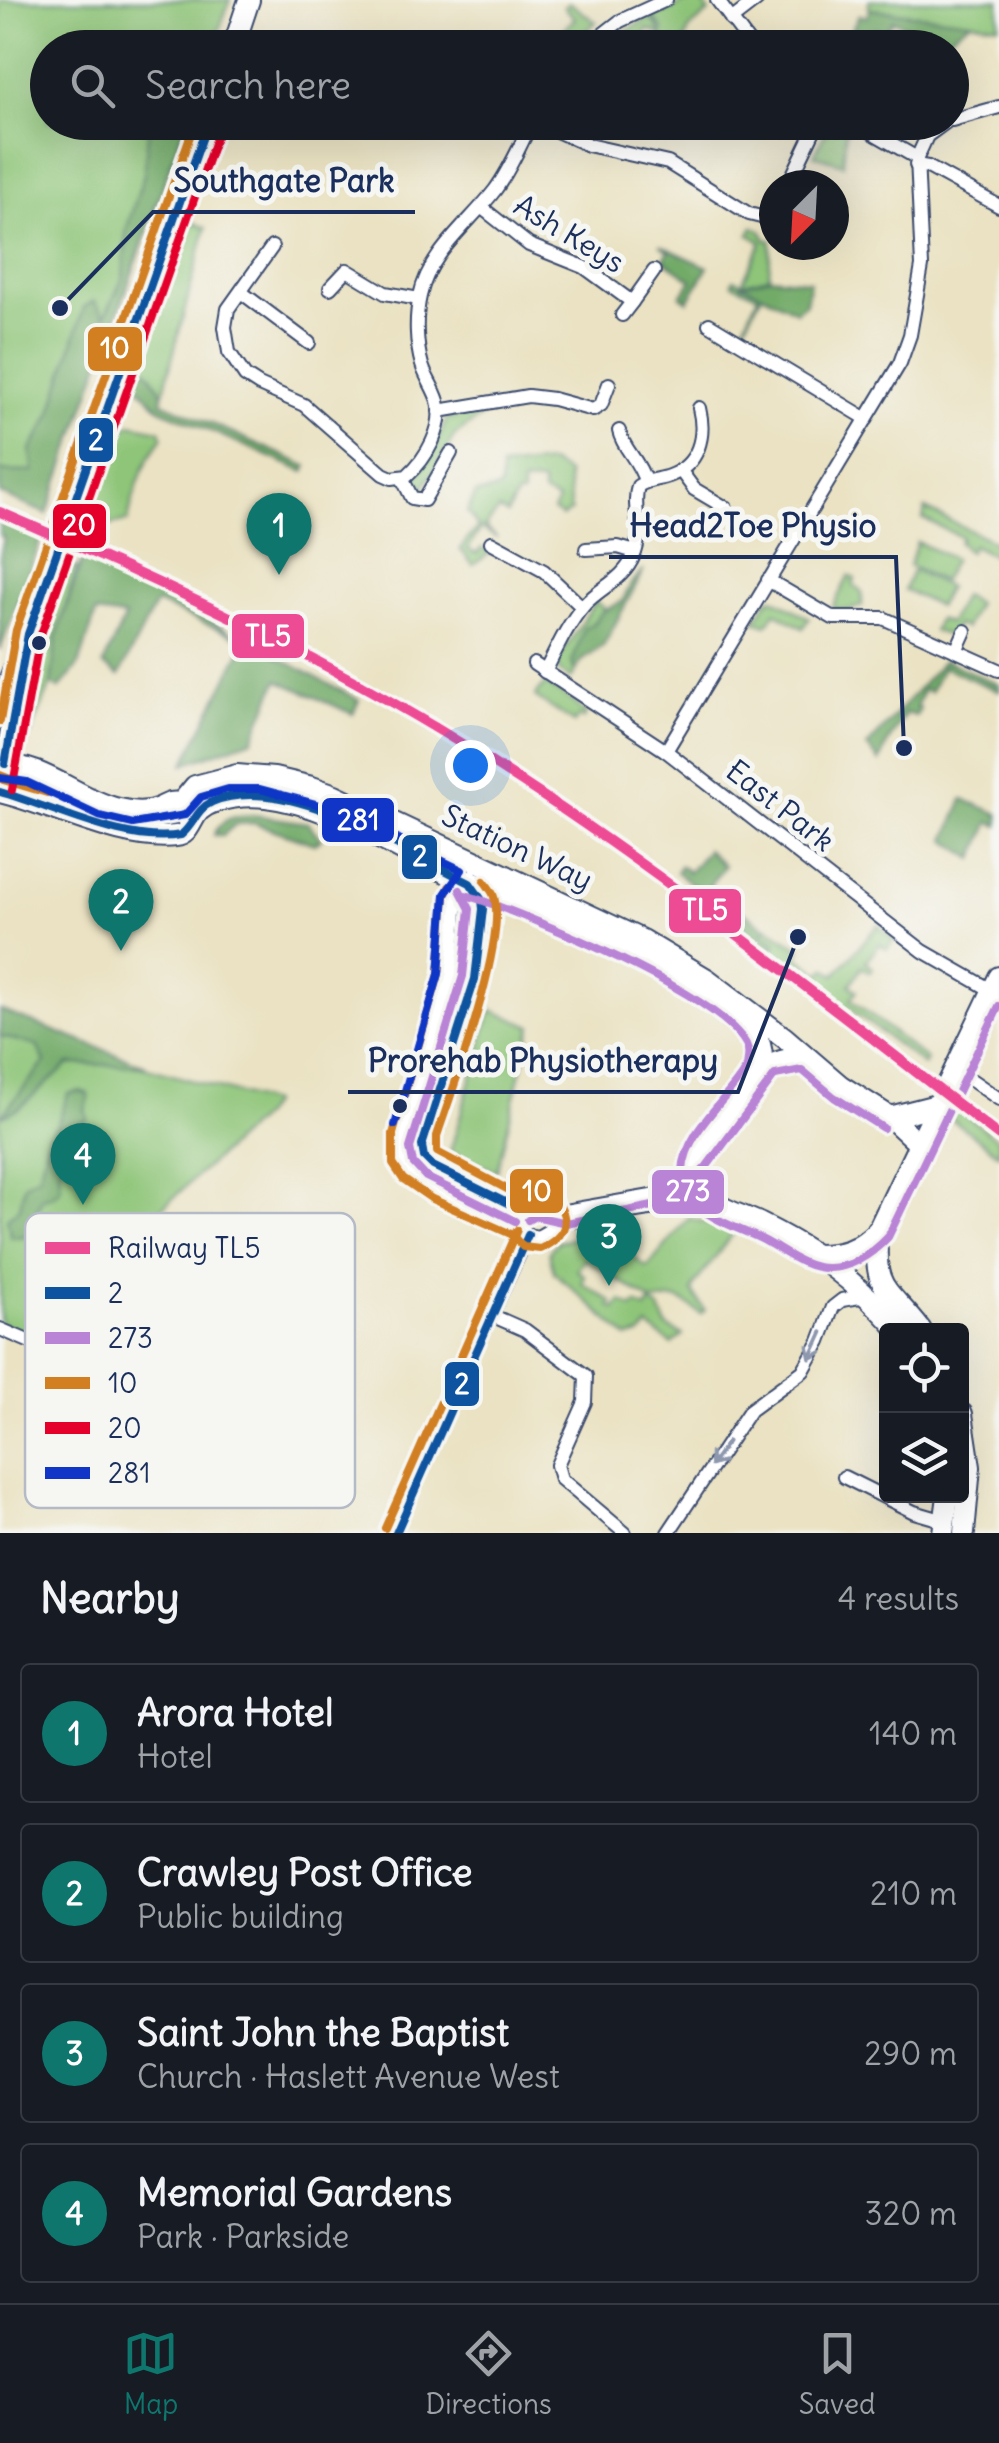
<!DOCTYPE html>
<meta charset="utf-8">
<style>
:root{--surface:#171b24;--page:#20242c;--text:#f1f3f6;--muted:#9ea1a6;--line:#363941;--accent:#0f766e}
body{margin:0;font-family:Delius,sans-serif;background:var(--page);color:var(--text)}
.controls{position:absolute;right:30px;bottom:30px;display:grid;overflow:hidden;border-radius:10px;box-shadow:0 10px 40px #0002}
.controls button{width:90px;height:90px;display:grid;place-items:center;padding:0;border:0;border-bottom:2px solid var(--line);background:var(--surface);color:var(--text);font:50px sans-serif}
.compass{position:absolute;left:759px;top:170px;width:90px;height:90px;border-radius:50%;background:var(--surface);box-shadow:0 10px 40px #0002;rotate:204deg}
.you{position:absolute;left:470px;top:765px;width:35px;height:35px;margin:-25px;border:8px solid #fff;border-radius:50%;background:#1a73e8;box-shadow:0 0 0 15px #1a73e833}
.badge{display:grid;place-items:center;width:65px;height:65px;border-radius:50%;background:var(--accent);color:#fff;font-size:32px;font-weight:700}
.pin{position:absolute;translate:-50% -82px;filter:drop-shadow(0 2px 5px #0008)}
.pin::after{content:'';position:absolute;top:52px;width:35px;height:30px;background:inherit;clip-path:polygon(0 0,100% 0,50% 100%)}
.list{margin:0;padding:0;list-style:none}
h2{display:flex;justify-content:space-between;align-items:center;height:130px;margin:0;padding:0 40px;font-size:42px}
h2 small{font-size:32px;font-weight:400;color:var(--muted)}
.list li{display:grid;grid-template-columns:65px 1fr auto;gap:30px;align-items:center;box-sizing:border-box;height:140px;margin:0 20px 20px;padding:0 20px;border:2px solid var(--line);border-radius:10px}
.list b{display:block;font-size:38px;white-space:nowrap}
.list p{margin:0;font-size:32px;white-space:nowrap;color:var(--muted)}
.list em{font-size:32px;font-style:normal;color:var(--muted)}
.icon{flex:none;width:55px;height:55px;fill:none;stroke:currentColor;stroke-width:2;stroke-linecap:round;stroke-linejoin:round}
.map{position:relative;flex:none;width:999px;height:1533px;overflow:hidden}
.search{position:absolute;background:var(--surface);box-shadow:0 10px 40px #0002;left:30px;right:30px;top:30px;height:110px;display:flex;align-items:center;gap:25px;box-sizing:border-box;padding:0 35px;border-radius:55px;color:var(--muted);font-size:38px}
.sheet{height:770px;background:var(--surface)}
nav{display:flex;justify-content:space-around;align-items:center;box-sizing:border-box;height:140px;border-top:2px solid var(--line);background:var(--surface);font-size:28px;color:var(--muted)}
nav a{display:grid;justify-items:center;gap:5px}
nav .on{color:var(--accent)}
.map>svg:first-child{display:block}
.green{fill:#8ec578;stroke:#547a6b;stroke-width:2.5}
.forest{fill:#72aa68;stroke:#466c63;stroke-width:2.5}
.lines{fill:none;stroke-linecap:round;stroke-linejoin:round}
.minor-casing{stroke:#3a4a6d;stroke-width:16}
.primary-casing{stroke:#3a4a6d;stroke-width:24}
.minor{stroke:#fff;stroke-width:12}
.primary{stroke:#fff;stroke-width:20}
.bus-1-casing{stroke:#f6f6f2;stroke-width:15}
.bus-2-casing{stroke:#f6f6f2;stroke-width:15}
.bus-3-casing{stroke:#f6f6f2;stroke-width:15}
.bus-4-casing{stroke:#f6f6f2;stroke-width:15}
.bus-5-casing{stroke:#f6f6f2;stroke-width:15}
.bus-1{stroke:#0e539f;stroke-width:8}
.bus-2{stroke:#b983d6;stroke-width:8}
.bus-3{stroke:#d17f21;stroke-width:8}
.bus-4{stroke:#e4002b;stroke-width:8}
.bus-5{stroke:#1135c6;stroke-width:8}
.rail-1-casing{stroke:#f6f6f2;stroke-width:18}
.rail-1{stroke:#ee4b95;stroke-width:10}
.oneway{stroke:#8d97ae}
.bus-dot{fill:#1b2f5e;stroke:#f6f6f2;stroke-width:4}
.labels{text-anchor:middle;stroke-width:10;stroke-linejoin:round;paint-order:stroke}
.street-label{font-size:30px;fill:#1b2f5e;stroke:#f6f6f2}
.key{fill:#f6f6f2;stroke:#b4bac6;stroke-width:2.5}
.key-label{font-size:28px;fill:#1b2f5e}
.leader{fill:none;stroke:#1b2f5e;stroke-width:4}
.callout-dot{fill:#1b2f5e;stroke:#f6f6f2;stroke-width:4}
.callout-label{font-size:32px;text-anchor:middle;font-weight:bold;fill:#1b2f5e;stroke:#f6f6f2;stroke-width:10;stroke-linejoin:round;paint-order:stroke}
.line-badge{stroke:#f6f6f2;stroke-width:4}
.badge-label{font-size:28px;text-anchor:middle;font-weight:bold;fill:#fff}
</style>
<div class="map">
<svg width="999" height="1533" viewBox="0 0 999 1533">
<rect width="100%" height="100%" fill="#f6f6f2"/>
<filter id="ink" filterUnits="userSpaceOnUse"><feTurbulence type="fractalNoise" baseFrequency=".01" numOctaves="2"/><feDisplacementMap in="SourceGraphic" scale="20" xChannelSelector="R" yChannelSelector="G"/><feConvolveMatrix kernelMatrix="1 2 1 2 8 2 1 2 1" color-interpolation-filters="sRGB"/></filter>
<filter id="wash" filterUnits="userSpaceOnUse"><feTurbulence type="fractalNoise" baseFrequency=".0048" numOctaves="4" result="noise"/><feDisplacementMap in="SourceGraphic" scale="40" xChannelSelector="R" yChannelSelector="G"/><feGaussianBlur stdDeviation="2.25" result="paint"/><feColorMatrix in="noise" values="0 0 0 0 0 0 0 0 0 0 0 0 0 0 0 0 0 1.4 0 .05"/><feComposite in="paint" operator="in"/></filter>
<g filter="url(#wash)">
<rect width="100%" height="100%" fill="#eae2c2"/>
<g class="green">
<polygon points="0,0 230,0 213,47 48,48 48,122 186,123 48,510 0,493"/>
<polygon points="691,0 702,1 709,12 690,28 682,47 661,38 663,29 652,17"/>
<polygon points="869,0 999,0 999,25 869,9"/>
<polygon points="570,3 596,22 568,47 558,47 552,41 575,18 564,7"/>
<polygon points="650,18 659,28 660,34 647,29 639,47 598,45"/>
<polygon points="836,123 846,128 843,164 814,155 828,127"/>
<polygon points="185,219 206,228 163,394 151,374 135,376 136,384 133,375"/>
<polygon points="753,227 762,231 766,240 771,240 769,277 743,283 762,294 740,335 758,296 732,283 734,279 742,283 762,242 749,235"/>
<polygon points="486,413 454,436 420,494 416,491 414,481 432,453 447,418"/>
<path d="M131,424l29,6 3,7c-20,25 -29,54 -35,84l-47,11c10,-28 24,-94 50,-108z"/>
<polygon points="550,463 567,473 571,511 562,517 553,511 558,501 543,493 542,482 522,484 522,495 517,495 507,514 499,510 485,527 497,538 481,528 468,549 476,554 482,548 490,553 473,565 460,549 478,527 467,512 476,494 500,489 501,468"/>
<polygon points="925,509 999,544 999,558 972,545 969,552 964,549 964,546 959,543 961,537 923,519"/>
<polygon points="917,542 954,559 942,581 909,566"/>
<polygon points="65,567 77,567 57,635 51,684 30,736 45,642"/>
<polygon points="913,570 948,587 938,606 904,590"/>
<polygon points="849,576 855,579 853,584 862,592 862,606 847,611 834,609 833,606"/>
<polygon points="962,596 977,603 965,628 957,625 947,635 933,631 938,619 949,623"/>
<polygon points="773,598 809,618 803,628 775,612 767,625 755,621 768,600"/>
<path d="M596,601l11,10c-17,8 -37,43 -32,61l-4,7 -12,-8 -1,-11z"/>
<polygon points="545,684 574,702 586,714 583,719 579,716 574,723 535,697"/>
<polygon points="878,925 894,940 887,949 880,944 866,961 873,968 870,972 862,967 850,985 857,991 851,999 927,1060 924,1065 771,949 774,948 763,933 767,927 801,949 797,956 821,974 826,968 835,975"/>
<polygon points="491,1010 532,1026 497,1171 450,1152"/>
<path d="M0,1026l271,77 -8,12 -195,180c-10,21 -15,36 -39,42l-29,-15z"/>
<polygon points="952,1105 999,1140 999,1154 947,1116"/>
<path d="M689,1218l46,13 -41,54 -2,7 13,18 -4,4c-7,-5 -18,-15 -27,-15 -10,0 -13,4 -23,2l-66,-42 -8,11 8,6 -3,7 30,19 -2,4 5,3 6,-8 12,7 3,-4 10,5 4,-6 10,6 7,18 16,8 -11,9 -24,-17 -7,8 -13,3 -74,-66 -5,-20 8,-10 57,-12 16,24 17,14z"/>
</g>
<g class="forest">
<polygon points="869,9 971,21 935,47 911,47 918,33 893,20 886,31 874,28 862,38 848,38 859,15 867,17"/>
<polygon points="149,123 185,123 47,514 0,494 0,471 33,472 31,450 51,415 84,307 94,301 105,316 123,278 126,231 144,174"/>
<polygon points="660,245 708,267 688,301 681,296 692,280 666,262 664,259 669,251"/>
<polygon points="769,277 810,281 806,303 796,311 742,284"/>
<polygon points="141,369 147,369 163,394 162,402 307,466 305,472 160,409 136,384 135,376"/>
<polygon points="0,520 43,535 0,650 0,557 4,538 0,536"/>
<polygon points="84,554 173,597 238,637 156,603 119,676 103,665 125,617 96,613 79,665 59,689 51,684 57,635"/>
<polygon points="644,570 604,645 582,661 575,672 572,663 584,628 594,623 603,611 622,602 631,584"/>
<polygon points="246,640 359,700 353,714 278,680 253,739 184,764"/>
<polygon points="944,660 999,685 999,691 943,667 930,692 924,689 916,707 920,709 916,716 906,713 888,742 880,762 867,747"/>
<polygon points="963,799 999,814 999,826 990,822 974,859 946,840"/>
<path d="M253,815l55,8 13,16 -6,5 -61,-21 -18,1 -13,11h-9c8,-18 21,-19 39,-20z"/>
<polygon points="707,850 724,866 709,886 766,928 763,933 776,943 774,948 771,949 719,910 721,906 676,872 680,866 689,872"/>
<polygon points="0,1010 146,1066 69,1064 19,1108 0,1117 45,1062 37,1046 0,1036"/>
<path d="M80,1091l9,3 -4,17 3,7c-11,8 -21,23 -17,37l-12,15 2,17 -7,8 -12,3 -5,13 1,17 -7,8 -20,1 -4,-19 13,-11 4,-23 15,-9 10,-39 9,-13 10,-29z"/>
</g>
</g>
<g filter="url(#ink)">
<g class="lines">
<g class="minor-casing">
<g id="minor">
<polyline points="717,0 753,48"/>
<polyline points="731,20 757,0"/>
<polyline points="585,48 620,21 666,0"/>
<polyline points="952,120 999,107"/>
<polyline points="536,122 588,145 668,163 749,214 761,217 774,211"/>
<polyline points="854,122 917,158"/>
<polyline points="916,165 928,167 999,206"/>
<polyline points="788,185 818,122"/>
<polyline points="481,207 529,245 584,267 632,302 622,315"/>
<path d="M272,247l-44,62 -3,18 4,25 16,24 14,9 45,20 79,69 9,4 15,-2c19,-17 38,-49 31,-75 -4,-13 -12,-23 -16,-36 -6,-21 -7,-47 -2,-69 9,-43 49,-72 75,-106 15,-20 25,-45 37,-68"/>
<polyline points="330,288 347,270 385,293 419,299"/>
<polyline points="241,292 309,343"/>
<polyline points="632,302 654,271"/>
<polyline points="709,324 867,419"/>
<polyline points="439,411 528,396 553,399 593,410 601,405 609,384"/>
<path d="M619,431c4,18 20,29 26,50"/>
<polyline points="680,470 694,489 726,508"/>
<polyline points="402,478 412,498 424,500 451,453"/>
<polyline points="491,542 544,571 582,607"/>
<polyline points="586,549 618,547 635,552"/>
<polyline points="768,580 833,618 883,618 999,670"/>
<polyline points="956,651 965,631"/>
<polyline points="534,664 666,751 923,951 993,991"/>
<path d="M545,672c11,-22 23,-49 40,-68 17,-18 39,-24 49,-49 11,-26 -3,-46 4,-69 10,-7 20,-6 31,-10 30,-11 37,-40 30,-68"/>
<polyline points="666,751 900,363 910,335 922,266 917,158 927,136 946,122"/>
<path d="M472,877l-15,20 -6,79 -46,161c-1,7 -2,17 0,24 9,23 90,54 114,63"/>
<polyline points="470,884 482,900 483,909 475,979 422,1146 424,1157 433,1166 521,1210"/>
<polyline points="954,1068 999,1099"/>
<polyline points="696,1161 673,1187 657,1195 565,1211 533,1202 521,1210 519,1224 528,1235 538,1237 562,1223 655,1208 718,1208"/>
<polyline points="491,1315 525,1330 586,1376 585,1402 557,1465 561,1479 625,1533"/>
<polyline points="0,1329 35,1344 53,1342 82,1288 91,1286 192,1331"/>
<polyline points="483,1334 528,1235"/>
<polyline points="844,1477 914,1512 945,1521"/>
<polyline points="668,1533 750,1410 803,1371 820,1341 833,1307 842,1300 866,1296"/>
</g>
</g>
<g class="primary-casing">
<g id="primary">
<polyline points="233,48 249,0"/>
<polyline points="0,707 208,122"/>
<path d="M0,765c42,-2 79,35 119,44 12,3 28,4 40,-1 9,-4 11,-7 22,-5l14,-17 42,-11 37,3 38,9 23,8 307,145 65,39 78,59 56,48 49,31 30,28"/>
<polyline points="4,775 18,685"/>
<path d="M0,792c55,13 121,50 176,44 14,-1 15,-18 24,-26 15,-13 48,-15 66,-13 66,8 117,46 175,73 16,8 33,13 50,19 75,27 195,82 255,135 15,14 18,27 15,47"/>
<path d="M806,1057c-47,3 -49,19 -75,55 -12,15 -41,45 -36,65 9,30 41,35 66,47 18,9 36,19 53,30 31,21 61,48 85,76"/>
<polyline points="890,1117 937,1105"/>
<path d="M878,1230c-6,62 9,56 43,100"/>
<path d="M815,1255c28,0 43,-5 63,-25l121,-253"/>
<polyline points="962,1414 970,1467 964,1533"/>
<polyline points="943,1533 948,1496"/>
</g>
</g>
<use href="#minor" class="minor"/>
<use href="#primary" class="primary"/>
<g class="bus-1-casing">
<g id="bus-1">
<polyline points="5,764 28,634 208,122"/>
<path d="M0,792c54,15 126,53 181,43 13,-10 15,-26 31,-33 76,-31 191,49 258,81l12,17 1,9 -8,70 -53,167 2,11 9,9 88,44"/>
<polyline points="396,1533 528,1235"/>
</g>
</g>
<g class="bus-2-casing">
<g id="bus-2">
<polyline points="460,890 470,909 463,976 410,1148 413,1163 426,1177 515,1221"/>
<path d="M466,895c59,19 251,97 280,149 4,8 2,15 1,23 -19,33 -62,64 -64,104 -2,44 53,54 82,70 20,11 39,27 63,27 24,0 44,-14 60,-31l111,-231"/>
<polyline points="528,1220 535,1216 566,1223 673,1202 707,1166 775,1075 802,1070 834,1097 883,1128"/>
</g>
</g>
<g class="bus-3-casing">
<g id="bus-3">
<polyline points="0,721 16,630 195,122"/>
<polyline points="0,775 47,793 3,780"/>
<path d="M449,887l-4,9 -6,78 -46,160v30l10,15 29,20 79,35 12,13 17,2c30,-15 31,-30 12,-55l-20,-4 -12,6 -83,-44v-16c15,-45 73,-202 56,-242 0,-1 -8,-12 -9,-13"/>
<polyline points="385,1528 517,1230"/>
</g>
</g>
<g class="bus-4-casing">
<polyline id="bus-4" points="12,790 40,637 220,126"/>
</g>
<g class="bus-5-casing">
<polyline id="bus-5" points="0,778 27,782 99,816 133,824 185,815 201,797 228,789 260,789 335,809 462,870 445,894 439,974 395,1125"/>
</g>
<use href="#bus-1" class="bus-1"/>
<use href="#bus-2" class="bus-2"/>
<use href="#bus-3" class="bus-3"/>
<use href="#bus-4" class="bus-4"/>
<use href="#bus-5" class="bus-5"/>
<g class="rail-1-casing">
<path id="rail-1" d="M0,512c160,69 319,143 467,235 187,116 358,256 532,389"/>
</g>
<use href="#rail-1" class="rail-1"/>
</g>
<defs><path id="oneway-shaft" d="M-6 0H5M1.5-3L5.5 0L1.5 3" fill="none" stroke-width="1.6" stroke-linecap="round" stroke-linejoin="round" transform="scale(2.5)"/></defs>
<g class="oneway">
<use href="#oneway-shaft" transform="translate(816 1346) rotate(115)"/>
<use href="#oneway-shaft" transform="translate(719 1454) rotate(125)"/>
</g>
</g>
<g class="bus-dot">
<circle cx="39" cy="643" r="9"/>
<circle cx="400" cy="1106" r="9"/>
</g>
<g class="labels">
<g class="street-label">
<text transform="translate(569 234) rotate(31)" y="10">Ash Keys</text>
<text transform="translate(780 806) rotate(38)" y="10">East Park</text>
<text transform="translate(517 848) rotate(25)" y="10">Station Way</text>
</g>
</g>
<rect x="25" y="1213" width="330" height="295" rx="15" class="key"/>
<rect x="45" y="1242" width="45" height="12" fill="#ee4b95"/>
<rect x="45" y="1287" width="45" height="12" fill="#0e539f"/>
<rect x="45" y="1332" width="45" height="12" fill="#b983d6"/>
<rect x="45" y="1377" width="45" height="12" fill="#d17f21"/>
<rect x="45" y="1422" width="45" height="12" fill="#e4002b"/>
<rect x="45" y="1467" width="45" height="12" fill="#1135c6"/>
<g class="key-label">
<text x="108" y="1258">Railway TL5</text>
<text x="108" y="1303">2</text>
<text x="108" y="1348">273</text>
<text x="108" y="1393">10</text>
<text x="108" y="1438">20</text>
<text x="108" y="1483">281</text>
</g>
<path class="leader" d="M60 308L153 212H415M904 748L896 557H609M798 937L738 1092H348"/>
<g class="callout-dot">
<circle cx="60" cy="308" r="10"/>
<circle cx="904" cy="748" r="10"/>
<circle cx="798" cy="937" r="10"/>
</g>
<g class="callout-label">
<text x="284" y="192">Southgate Park</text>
<text x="753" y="537">Head2Toe Physio</text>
<text x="543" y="1072">Prorehab Physiotherapy</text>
</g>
<g class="line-badge">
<rect x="86" y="325" width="58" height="48" rx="10" fill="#d17f21"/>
<rect x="77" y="416" width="38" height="48" rx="10" fill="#0e539f"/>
<rect x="51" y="502" width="57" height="48" rx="10" fill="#e4002b"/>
<rect x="230" y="612" width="76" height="48" rx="10" fill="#ee4b95"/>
<rect x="320" y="796" width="76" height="48" rx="10" fill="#1135c6"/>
<rect x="400" y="833" width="39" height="48" rx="10" fill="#0e539f"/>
<rect x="667" y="887" width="76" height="48" rx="10" fill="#ee4b95"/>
<rect x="508" y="1167" width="57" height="48" rx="10" fill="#d17f21"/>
<rect x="650" y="1168" width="76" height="48" rx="10" fill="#b983d6"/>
<rect x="443" y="1360" width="38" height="48" rx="10" fill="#0e539f"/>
</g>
<g class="badge-label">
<text x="115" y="358">10</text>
<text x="96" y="450">2</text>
<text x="79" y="535">20</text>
<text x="268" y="646">TL5</text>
<text x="358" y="830">281</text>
<text x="420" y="866">2</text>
<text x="705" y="920">TL5</text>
<text x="537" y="1201">10</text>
<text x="688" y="1201">273</text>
<text x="462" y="1394">2</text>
</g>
</svg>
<div class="controls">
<button><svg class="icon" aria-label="locate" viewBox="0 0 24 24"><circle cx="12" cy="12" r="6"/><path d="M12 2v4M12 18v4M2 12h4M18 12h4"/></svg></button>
<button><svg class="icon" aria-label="layers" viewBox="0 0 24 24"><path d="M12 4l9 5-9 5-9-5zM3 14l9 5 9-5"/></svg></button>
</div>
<svg class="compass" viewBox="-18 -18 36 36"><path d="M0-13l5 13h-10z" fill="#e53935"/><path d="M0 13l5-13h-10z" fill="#9ea1a6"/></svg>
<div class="you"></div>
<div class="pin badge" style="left:279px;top:575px">1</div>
<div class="pin badge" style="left:121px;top:951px">2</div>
<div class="pin badge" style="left:609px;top:1286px">3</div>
<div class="pin badge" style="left:83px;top:1205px">4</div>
<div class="search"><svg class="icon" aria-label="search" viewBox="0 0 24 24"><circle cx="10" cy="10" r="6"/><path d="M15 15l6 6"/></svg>Search here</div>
</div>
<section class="sheet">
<h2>Nearby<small>4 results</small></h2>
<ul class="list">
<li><span class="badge">1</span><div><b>Arora Hotel</b><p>Hotel</p></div><em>140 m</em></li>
<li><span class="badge">2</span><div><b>Crawley Post Office</b><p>Public building</p></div><em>210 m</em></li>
<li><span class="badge">3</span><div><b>Saint John the Baptist</b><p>Church · Haslett Avenue West</p></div><em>290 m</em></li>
<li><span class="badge">4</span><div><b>Memorial Gardens</b><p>Park · Parkside</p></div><em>320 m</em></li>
</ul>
</section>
<nav>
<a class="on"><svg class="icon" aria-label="map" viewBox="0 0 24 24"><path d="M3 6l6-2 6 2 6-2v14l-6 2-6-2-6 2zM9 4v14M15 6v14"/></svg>Map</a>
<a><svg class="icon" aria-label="directions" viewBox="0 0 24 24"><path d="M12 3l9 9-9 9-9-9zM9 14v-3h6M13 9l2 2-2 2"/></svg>Directions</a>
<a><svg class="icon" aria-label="saved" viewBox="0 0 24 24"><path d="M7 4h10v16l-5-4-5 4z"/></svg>Saved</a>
</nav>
